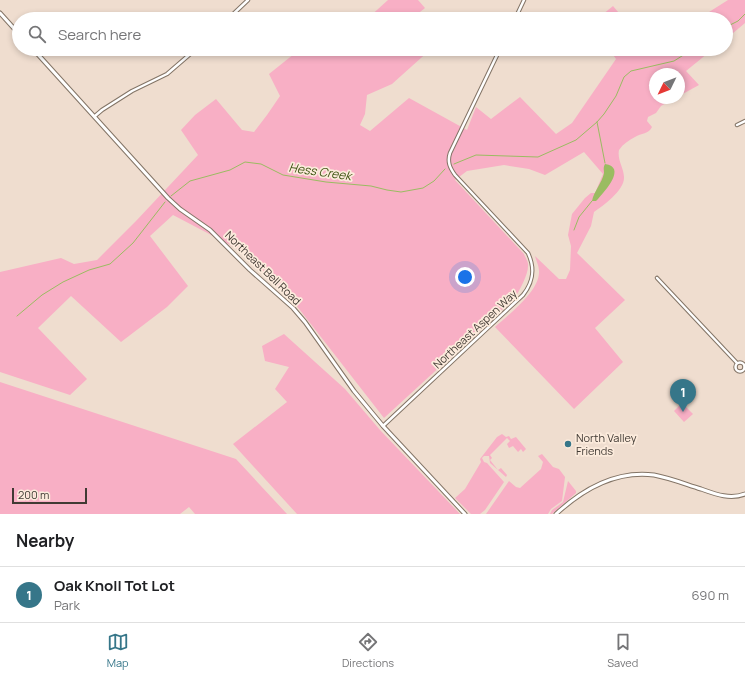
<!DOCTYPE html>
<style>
:root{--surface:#fff;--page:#f2f2f2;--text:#202124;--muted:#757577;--line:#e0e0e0;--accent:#367689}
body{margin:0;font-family:Manrope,sans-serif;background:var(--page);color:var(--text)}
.compass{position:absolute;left:649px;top:68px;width:36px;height:36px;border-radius:50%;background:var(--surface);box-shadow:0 2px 6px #0003;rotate:227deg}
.scale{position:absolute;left:12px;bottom:10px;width:75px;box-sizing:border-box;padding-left:4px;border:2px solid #413a34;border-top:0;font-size:11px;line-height:14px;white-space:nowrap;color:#413a34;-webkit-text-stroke:3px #fcebdc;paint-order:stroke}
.you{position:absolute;left:465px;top:277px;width:14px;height:14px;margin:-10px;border:3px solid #fff;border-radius:50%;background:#1a73e8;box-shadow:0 0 0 6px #1a73e833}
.badge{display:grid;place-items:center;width:26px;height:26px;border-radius:50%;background:var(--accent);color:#fff;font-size:13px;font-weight:700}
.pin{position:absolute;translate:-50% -33px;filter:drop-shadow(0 1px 2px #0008)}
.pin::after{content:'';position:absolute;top:21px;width:14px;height:12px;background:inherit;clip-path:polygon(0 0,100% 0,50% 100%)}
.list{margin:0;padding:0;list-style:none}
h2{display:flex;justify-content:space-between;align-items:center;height:52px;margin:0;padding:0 16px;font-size:17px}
h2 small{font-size:13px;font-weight:400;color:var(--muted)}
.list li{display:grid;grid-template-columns:26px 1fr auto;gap:12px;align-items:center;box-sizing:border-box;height:56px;padding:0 16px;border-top:1px solid var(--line)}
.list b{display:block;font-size:15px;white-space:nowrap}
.list p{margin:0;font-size:13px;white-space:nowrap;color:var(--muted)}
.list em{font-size:13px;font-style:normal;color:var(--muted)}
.icon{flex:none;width:22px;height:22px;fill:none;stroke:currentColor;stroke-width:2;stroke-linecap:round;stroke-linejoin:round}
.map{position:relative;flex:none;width:745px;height:514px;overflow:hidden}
.search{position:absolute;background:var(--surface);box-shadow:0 2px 6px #0003;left:12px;right:12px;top:12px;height:44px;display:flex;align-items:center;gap:10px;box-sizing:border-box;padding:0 14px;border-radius:22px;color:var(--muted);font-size:15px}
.sheet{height:108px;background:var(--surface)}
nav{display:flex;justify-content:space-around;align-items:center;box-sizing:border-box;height:56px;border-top:1px solid var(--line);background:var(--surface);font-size:11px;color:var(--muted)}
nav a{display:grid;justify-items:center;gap:2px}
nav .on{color:var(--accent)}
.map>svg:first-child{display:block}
.green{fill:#f8afc5}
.water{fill:#9abc61}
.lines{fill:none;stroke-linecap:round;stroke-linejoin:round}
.stream{stroke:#9abc61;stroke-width:1}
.minor-casing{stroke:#837466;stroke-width:4.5}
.major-casing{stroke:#837466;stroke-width:5}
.minor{stroke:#fff;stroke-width:2.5}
.major{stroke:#fff;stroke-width:3}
.poi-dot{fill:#367689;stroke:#fcebdc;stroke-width:1.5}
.labels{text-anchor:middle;stroke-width:3.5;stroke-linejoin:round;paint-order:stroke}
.street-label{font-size:11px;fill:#413a34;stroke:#fcebdc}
.poi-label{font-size:11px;fill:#413a34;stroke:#fcebdc;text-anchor:start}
.water-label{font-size:12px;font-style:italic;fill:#435818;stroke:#fcebdc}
</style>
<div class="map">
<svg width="745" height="514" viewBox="0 0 745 514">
<rect width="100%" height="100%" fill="#efddcf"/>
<g class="green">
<polygon points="388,0 418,0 425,8 411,19 367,19"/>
<polygon points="728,0 745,0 745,23 726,39 726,19 698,19"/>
<polygon points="613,6 624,19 597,19"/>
<path d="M319,49h112l-39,35 -25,11 -2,19 -5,11 10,6 39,-33 58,32 9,-23 15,12 29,-22 36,37 16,-11 44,-64 -7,-10h104l-27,22 13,14 -20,11v-22h-24v24h20l-14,8 -5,7 -8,4 -1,4 5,6c-3,7 -11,6 -17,10 -6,3 -12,7 -16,13 -2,10 5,18 5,27 1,13 -21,29 -30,35l-3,14 -14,27 48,47 -30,28 28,34 -49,47 -79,-82c14,-13 45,-36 44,-56 0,-5 -3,-11 -4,-15l24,23h7l4,-9 1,-24 -3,-11 4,-21 13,-16 6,-5h4l8,-19 -19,-22 -39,23 -16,-6 -25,-4 -37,6 -12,9 69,74c1,3 4,7 4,10 1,10 -8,25 -13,34l-131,120 -88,-113 -60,-57 -63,-33 -23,21 38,50 -21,21 -46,35 -50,-46 -33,32 49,51 -17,16 -70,-23v-100l61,-14 13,6 23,-4 39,-39 62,-66 -17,-25 14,-15 21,-16 26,31 12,2 13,-17 13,-19 -11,-22 25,-20z"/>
<polygon points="284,334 345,389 380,430 460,514 297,514 233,444 287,402 275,389 289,367 265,361 262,346"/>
<polygon points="0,382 236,459 287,514 195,514 189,507 180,514 0,514"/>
<polygon points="682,403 693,414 684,422 674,411"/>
<polygon points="502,434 506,437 509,436 511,439 516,437 526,449 523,452 521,449 518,452 513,446 509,448 507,444 510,441 507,438 490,455 492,458 490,460 498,470 501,468 507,475 506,477 490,463 489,456 484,456 482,458 484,462 487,463 504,482 485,510 480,514 471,514 455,498 465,489 481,462 480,459 497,437"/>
<polygon points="542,454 553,467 559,469 565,477 562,501 551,509 548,514 486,514 509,481 516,487 520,488 541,469 543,462 538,456"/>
<polygon points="568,481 576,491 576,493 552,514 550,514 552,510 563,502"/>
</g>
<path class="water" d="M605,164c22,3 0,27 -7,35l-2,2h-4c2,-10 10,-18 12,-28 0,-4 -1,-5 1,-9z"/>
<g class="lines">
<g class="stream">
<polyline points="726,27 738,21 745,14"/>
<polyline points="597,122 605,163"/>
<polyline points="454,164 476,155 538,157 576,140 597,122 604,114 616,96 624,77 631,71 674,61 693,49"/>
<polyline points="171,196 190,181 230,170 245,162 261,164 283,175 326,182 371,186 387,190 401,192 423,188 434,181 445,169"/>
<polyline points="574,230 579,217 592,201"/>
<polyline points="17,316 42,295 63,282 89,270 110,264 133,243 165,202"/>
</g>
<g class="minor-casing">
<g id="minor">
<polyline points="228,19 248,0"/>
<polyline points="515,19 524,0"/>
<polyline points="95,116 102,110 132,91 167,74 196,49"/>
<polyline points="737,125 745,121"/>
<polyline points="657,278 737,363"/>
<circle cx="740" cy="367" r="4.5"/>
<path d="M383,426l140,-131c11,-14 12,-27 5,-42l-73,-78c-5,-7 -8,-13 -5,-22l50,-104"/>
</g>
</g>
<g class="major-casing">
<g id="major">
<polyline points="0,13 19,34"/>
<polyline points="33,49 168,198 180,209 210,230 250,270 293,308 305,322 354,391 383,426 465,514"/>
<path d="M556,514c27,-25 59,-44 98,-39 16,3 31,9 47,14 14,5 29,11 44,5"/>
</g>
</g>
<use href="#minor" class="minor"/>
<use href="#major" class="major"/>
</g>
<circle class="poi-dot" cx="568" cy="444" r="4"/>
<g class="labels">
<g class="street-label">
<text transform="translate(263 268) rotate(44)" y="4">Northeast Bell Road</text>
<text transform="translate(475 329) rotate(-43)" y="4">Northeast Aspen Way</text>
</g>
<g class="poi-label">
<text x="576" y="442">North Valley<tspan x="576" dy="13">Friends</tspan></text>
</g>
<g class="water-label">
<text transform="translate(320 172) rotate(8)" y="4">Hess Creek</text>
</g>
</g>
</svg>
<svg class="compass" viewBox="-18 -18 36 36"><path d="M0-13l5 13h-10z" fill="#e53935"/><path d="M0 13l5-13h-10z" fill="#757577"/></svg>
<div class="scale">200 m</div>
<div class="you"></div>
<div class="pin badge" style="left:683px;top:412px">1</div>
<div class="search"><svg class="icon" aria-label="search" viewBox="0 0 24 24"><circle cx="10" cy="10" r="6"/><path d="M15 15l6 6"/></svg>Search here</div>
</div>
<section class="sheet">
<h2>Nearby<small></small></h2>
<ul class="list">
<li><span class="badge">1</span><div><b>Oak Knoll Tot Lot</b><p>Park</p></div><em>690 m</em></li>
</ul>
</section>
<nav>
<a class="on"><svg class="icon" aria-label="map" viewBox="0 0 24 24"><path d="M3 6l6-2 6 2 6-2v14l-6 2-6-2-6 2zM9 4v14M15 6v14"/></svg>Map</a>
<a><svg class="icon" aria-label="directions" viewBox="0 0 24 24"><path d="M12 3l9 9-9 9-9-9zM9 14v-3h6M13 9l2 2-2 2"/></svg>Directions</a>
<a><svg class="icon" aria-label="saved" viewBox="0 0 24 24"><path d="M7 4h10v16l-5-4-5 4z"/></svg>Saved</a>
</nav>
